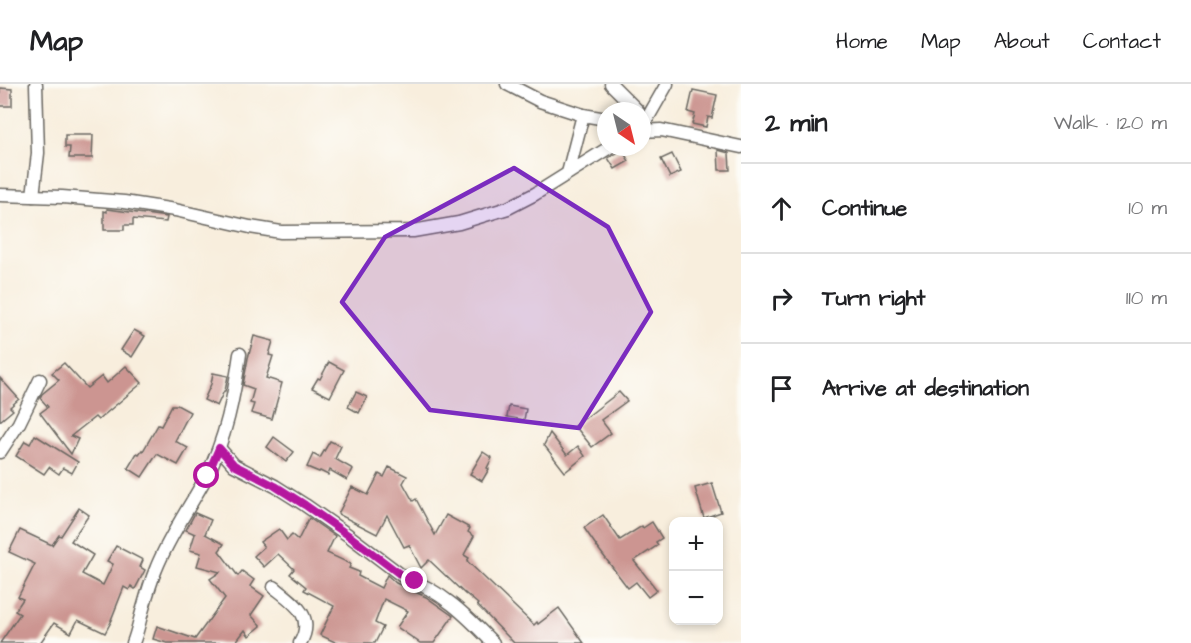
<!DOCTYPE html>
<meta charset="utf-8">
<style>
:root{--surface:#fff;--page:#f6f6f6;--text:#202124;--muted:#757577;--line:#e0e0e0}
body{margin:0;font-family:"Architects Daughter",sans-serif;background:var(--page);color:var(--text)}
.controls{position:absolute;right:18px;bottom:18px;display:grid;overflow:hidden;border-radius:12px;box-shadow:0 3px 9px #0003}
.controls button{width:54px;height:54px;display:grid;place-items:center;padding:0;border:0;border-bottom:2px solid var(--line);background:var(--surface);color:var(--text);font:30px sans-serif}
.compass{position:absolute;left:597px;top:18px;width:54px;height:54px;border-radius:50%;background:var(--surface);box-shadow:0 3px 9px #0003;rotate:145deg}
.stop{position:absolute;width:18px;height:18px;margin:-14px;border:4px solid #b5179e;border-radius:50%;background:#fff}
.stop.end{background:#b5179e;border-color:#fff;box-shadow:0 2px 6px #0008}
.list{margin:0;padding:0;list-style:none}
h2{display:flex;justify-content:space-between;align-items:center;height:78px;margin:0;padding:0 24px;font-size:26px}
h2 small{font-size:20px;font-weight:400;color:var(--muted)}
.list li{display:grid;grid-template-columns:39px 1fr auto;gap:18px;align-items:center;box-sizing:border-box;height:90px;padding:0 24px;border-top:2px solid var(--line)}
.list b{display:block;font-size:22px;white-space:nowrap}
.list em{font-size:20px;font-style:normal;color:var(--muted)}
.icon{flex:none;width:33px;height:33px;fill:none;stroke:currentColor;stroke-width:2;stroke-linecap:round;stroke-linejoin:round}
.map{position:relative;flex:none;width:741px;height:559px;overflow:hidden}
header{display:flex;align-items:center;gap:36px;box-sizing:border-box;height:84px;padding:0 30px;background:var(--surface);border-bottom:2px solid var(--line)}
header strong{font-size:28px}
nav{display:flex;gap:33px;margin-inline-start:auto;font-size:21px}
main{display:flex}
aside{flex:1;background:var(--surface)}
.map>svg:first-child{display:block}
.building{fill:#cc9591}
.lines{fill:none;stroke-linecap:round;stroke-linejoin:round}
.minor-casing{stroke:#696660;stroke-width:15}
.minor{stroke:#fff;stroke-width:12}
.route{stroke:#b5179e;stroke-width:8}
.marked{fill:#7b2cbf;fill-opacity:0.2;stroke:#7b2cbf;stroke-width:4.5;stroke-linejoin:round}
</style>
<header>
<strong>Map</strong>
<nav><a>Home</a><a>Map</a><a>About</a><a>Contact</a></nav>
</header>
<main>
<div class="map">
<svg width="741" height="559" viewBox="0 0 741 559">
<rect width="100%" height="100%" fill="#fdfcf7"/>
<filter id="ink" filterUnits="userSpaceOnUse"><feTurbulence type="fractalNoise" baseFrequency=".0167" numOctaves="2"/><feDisplacementMap in="SourceGraphic" scale="12" xChannelSelector="R" yChannelSelector="G"/><feConvolveMatrix kernelMatrix="1 2 1 2 8 2 1 2 1" color-interpolation-filters="sRGB"/></filter>
<filter id="wash" filterUnits="userSpaceOnUse"><feTurbulence type="fractalNoise" baseFrequency=".008" numOctaves="4" result="noise"/><feDisplacementMap in="SourceGraphic" scale="24" xChannelSelector="R" yChannelSelector="G"/><feGaussianBlur stdDeviation="1.35" result="paint"/><feColorMatrix in="noise" values="0 0 0 0 0 0 0 0 0 0 0 0 0 0 0 0 0 1.4 0 .05"/><feComposite in="paint" operator="in"/></filter>
<g filter="url(#wash)">
<rect width="100%" height="100%" fill="#f8eedd"/>
<g id="blocks">
<g class="building">
<polygon points="0,4 12,5 12,22 0,22"/>
<polygon points="693,6 717,11 712,34 708,33 706,43 692,40 695,30 688,28"/>
<polygon points="65,51 93,51 92,74 69,74 70,63 65,63"/>
<polygon points="622,66 629,77 615,85 608,74"/>
<polygon points="718,66 729,69 730,86 719,86"/>
<polygon points="672,70 681,88 670,93 661,75"/>
<polygon points="107,125 167,133 166,138 133,135 133,141 124,141 124,146 104,146 104,127 107,128"/>
<polygon points="134,246 145,252 132,273 121,266"/>
<polygon points="254,252 273,257 269,271 273,272 266,294 282,299 272,335 251,329 254,320 250,319 254,305 243,301 248,274"/>
<polygon points="329,278 344,286 330,313 312,304 318,294 320,295"/>
<polygon points="64,279 87,304 102,292 107,299 126,282 142,299 98,336 95,333 71,352 78,355 71,370 40,329 48,323 40,314 42,310 59,296 52,289"/>
<polygon points="213,289 228,292 225,307 224,307 217,322 204,316 211,300"/>
<polygon points="0,294 19,315 10,323 13,326 0,337"/>
<polygon points="356,308 367,313 359,329 348,323"/>
<polygon points="619,308 627,317 601,336 611,349 592,363 575,342"/>
<polygon points="172,321 177,321 190,328 175,357 188,364 178,381 157,370 142,393 128,384 137,369 139,370 142,366 143,367 158,341 161,342"/>
<polygon points="509,322 526,325 524,336 507,333"/>
<polygon points="550,349 567,371 578,362 585,372 565,388 544,361"/>
<polygon points="35,351 78,378 72,389 63,384 59,390 49,383 44,390 16,372 25,357 30,360"/>
<polygon points="274,353 294,368 286,378 267,363"/>
<polygon points="330,357 341,362 335,375 353,385 347,396 330,386 328,391 320,387 319,388 307,383 313,370 320,374"/>
<polygon points="483,368 492,374 487,384 489,385 482,397 470,390"/>
<polygon points="389,383 407,392 403,399 413,417 416,415 435,451 446,431 470,444 468,448 474,452 464,471 469,474 467,477 534,541 537,538 538,540 559,524 584,559 514,559 482,526 477,521 478,520 465,509 465,510 429,476 421,484 409,461 404,463 387,431 377,450 338,430 352,403 368,411 379,390 384,393"/>
<polygon points="712,399 721,428 704,434 695,404"/>
<polygon points="79,424 89,431 71,457 93,471 82,490 103,501 113,480 107,477 116,462 143,476 140,483 145,486 135,505 131,502 129,506 124,503 111,536 112,536 105,549 78,536 71,549 54,539 40,559 0,559 20,530 15,527 23,515 18,513 35,480 9,468 20,446 52,461 59,451 61,452"/>
<polygon points="195,429 211,436 205,450 224,460 219,467 238,492 242,487 254,496 250,502 264,512 251,531 261,542 249,552 245,546 235,559 167,559 153,555 157,542 195,555 225,514 210,495 220,488 197,482 201,469 190,466 195,450 186,446"/>
<polygon points="603,431 620,456 642,442 643,444 652,438 662,454 656,458 658,461 634,477 657,506 648,513 636,498 628,504 600,467 584,444"/>
<polygon points="309,434 335,452 327,469 351,480 349,484 359,488 358,492 381,504 387,491 396,499 426,513 453,532 434,559 420,559 397,543 408,527 384,515 375,539 383,543 375,559 337,559 320,551 334,522 304,506 306,503 290,490 294,485 278,470 264,483 254,472 264,463 260,458 279,445 287,456 292,451 298,456"/>
</g>
</g>
</g>
<g filter="url(#ink)">
<use href="#blocks" fill-opacity="0" stroke="#696660" stroke-width="1.5"/>
<g class="lines">
<g class="minor-casing">
<g id="minor">
<polyline points="507,0 540,17 583,31 606,35"/>
<polyline points="611,0 638,27"/>
<polyline points="643,46 647,35 667,0"/>
<polyline points="642,47 661,46 741,63"/>
<polyline points="568,89 583,31"/>
<polyline points="0,111 62,113 124,118 175,126 250,143 281,148 413,147 459,139 508,124 535,110 610,63"/>
<polyline points="33,112 38,69 36,0"/>
<path d="M219,364l15,17 41,21 30,19 43,30 57,43c36,12 62,38 88,65"/>
<polyline points="0,368 19,339 40,296"/>
<path d="M274,503c19,15 42,29 26,56"/>
<path d="M133,559c4,-10 6,-20 9,-31 4,-14 8,-29 14,-43 13,-33 34,-62 50,-92 20,-38 28,-81 34,-123"/>
</g>
</g>
<use href="#minor" class="minor"/>
</g>
</g>
<g class="lines" filter="url(#ink)">
<polyline class="route" points="207,392 219,364 234,381 275,402 305,421 348,451 405,494 415,497"/>
</g>
<path class="marked" d="M514,84l94,59 43,85 -72,116 -149,-18 -88,-108 43,-65z"/>
</svg>
<div class="controls">
<button>+</button>
<button>−</button>
</div>
<svg class="compass" viewBox="-18 -18 36 36"><path d="M0-13l5 13h-10z" fill="#e53935"/><path d="M0 13l5-13h-10z" fill="#757577"/></svg>
<div class="stop" style="left:207px;top:392px"></div>
<div class="stop end" style="left:415px;top:497px"></div>
</div>
<aside>
<h2>2 min<small>Walk · 120 m</small></h2>
<ul class="list">
<li><svg class="icon" aria-label="ahead" viewBox="0 0 24 24"><path d="M12 20V5M6 11l6-6 6 6"/></svg><div><b>Continue</b></div><em>10 m</em></li>
<li><svg class="icon" aria-label="right" viewBox="0 0 24 24"><path d="M7 20v-9h11M14 6l5 5-5 5"/></svg><div><b>Turn right</b></div><em>110 m</em></li>
<li><svg class="icon" aria-label="arrive" viewBox="0 0 24 24"><path d="M6 21V4h12l-3 4 3 4H6"/></svg><div><b>Arrive at destination</b></div></li>
</ul>
</aside>
</main>
